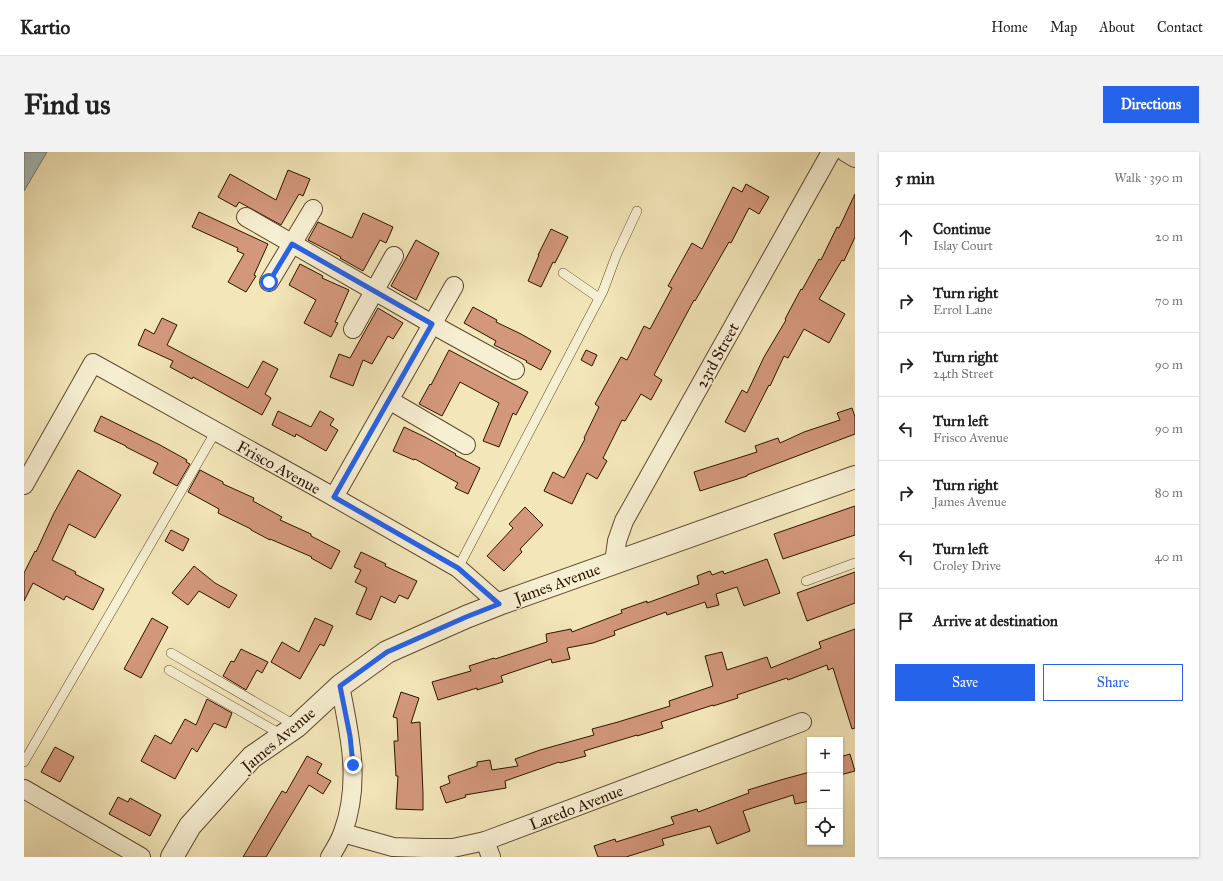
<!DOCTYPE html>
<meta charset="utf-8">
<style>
:root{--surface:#fff;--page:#f2f2f2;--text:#222;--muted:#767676;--line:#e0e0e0;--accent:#2563eb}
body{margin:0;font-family:"IM FELL Great Primer",serif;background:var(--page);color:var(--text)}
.controls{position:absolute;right:12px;bottom:12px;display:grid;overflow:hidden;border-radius:0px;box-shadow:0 1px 3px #0004}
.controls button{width:36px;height:36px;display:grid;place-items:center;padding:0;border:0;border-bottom:1px solid var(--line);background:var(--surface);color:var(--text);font:20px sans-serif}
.stop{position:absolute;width:12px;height:12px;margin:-9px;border:3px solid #2563eb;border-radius:50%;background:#fff}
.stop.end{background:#2563eb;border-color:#fff;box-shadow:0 1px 4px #0008}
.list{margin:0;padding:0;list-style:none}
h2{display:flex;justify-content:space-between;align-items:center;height:52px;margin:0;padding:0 16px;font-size:17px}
h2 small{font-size:13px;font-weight:400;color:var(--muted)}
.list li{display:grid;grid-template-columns:26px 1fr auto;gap:12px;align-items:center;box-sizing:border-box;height:64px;padding:0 16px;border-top:1px solid var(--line)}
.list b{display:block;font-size:15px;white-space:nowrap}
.list p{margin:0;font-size:13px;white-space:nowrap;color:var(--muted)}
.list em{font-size:13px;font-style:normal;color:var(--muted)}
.actions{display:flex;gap:8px;padding:12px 16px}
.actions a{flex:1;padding:9px 0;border:1px solid var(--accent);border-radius:0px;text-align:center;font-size:14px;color:var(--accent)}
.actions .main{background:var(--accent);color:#fff}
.icon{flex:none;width:22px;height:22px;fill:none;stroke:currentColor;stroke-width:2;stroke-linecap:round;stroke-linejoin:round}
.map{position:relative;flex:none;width:831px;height:705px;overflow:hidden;border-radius:0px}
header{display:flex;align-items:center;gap:24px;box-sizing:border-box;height:56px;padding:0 20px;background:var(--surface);border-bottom:1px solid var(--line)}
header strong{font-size:19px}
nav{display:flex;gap:22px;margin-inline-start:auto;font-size:14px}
.intro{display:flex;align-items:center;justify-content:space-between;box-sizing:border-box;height:96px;padding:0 24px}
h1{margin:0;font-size:28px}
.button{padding:10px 18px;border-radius:0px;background:var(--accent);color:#fff;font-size:14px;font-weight:700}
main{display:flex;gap:24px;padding:0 24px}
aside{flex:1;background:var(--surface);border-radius:0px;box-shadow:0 1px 3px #0004}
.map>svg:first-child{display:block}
.water{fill:#a1bcbb;stroke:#727870}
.building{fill:#d3977b;stroke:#2c1300}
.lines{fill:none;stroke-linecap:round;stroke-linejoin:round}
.service-casing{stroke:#5e482e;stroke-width:10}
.minor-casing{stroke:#5e482e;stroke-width:20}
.tertiary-casing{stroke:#5e482e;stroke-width:24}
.service{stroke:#f7efd2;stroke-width:9}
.minor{stroke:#f7efd2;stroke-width:18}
.tertiary{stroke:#f7efd2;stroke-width:22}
.route{stroke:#2563eb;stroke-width:5}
.labels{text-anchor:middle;stroke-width:3;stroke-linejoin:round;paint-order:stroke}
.street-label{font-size:16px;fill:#2c1300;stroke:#f7efd2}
</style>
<header>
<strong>Kartio</strong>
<nav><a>Home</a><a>Map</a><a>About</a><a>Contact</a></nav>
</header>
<div class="intro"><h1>Find us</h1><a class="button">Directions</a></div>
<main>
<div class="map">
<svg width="831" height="705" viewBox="0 0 831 705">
<rect width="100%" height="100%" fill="#f3e6b9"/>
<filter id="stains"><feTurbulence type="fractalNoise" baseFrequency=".005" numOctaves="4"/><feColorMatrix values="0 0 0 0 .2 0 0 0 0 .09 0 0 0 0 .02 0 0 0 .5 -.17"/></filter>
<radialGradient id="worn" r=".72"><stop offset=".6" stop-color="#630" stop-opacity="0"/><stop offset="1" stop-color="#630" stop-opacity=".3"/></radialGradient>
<polygon class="water" points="0,0 23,0 0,39"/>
<g class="building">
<polygon points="264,18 286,27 279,44 275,42 257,73 215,50 212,55 194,45 206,22 252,48"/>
<polygon points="722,32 745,45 735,62 725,56 707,91 705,90 671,149 670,148 630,223 638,228 627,248 617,242 601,269 598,268 579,306 583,309 573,327 563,321 548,352 520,339 529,320 540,326 561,287 560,286 575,255 571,252 597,205 603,208 620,174 626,177 648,136 644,134 668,91 678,97 709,35 718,40"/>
<polygon points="831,42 831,85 820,109 818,108 795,147 821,162 805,191 780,177 764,206 760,204 746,234 745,233 721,280 701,270 718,238 723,241 740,205 762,168 761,167 777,137 778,138 795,107 797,108 813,75 815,76"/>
<polygon points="175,60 244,92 230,123 232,124 222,140 204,130 220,102 213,99 214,96 168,75"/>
<polygon points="339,61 369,75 362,91 356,88 339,119 316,106 317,105 284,88 294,70 328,86"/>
<polygon points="527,77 544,85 531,111 529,110 517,135 504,129 515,103 514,103"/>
<polygon points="392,88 415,101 392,148 367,134"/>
<polygon points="276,112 299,124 298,126 325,138 311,170 314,171 307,185 280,171 292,148 265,133"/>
<polygon points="449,155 473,168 472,170 497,182 527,199 517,218 502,210 503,209 470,193 472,189 440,171"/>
<polygon points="354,156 379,171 369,187 364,184 348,212 339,208 329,234 306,225 315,202 326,206"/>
<polygon points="138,166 153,173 143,193 224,236 239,209 254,217 241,242 247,246 238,263 169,225 168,227 146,215 149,209 114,193 121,177 130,182"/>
<polygon points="425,198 504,240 492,263 489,261 475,295 459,289 475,251 436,230 418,264 395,252 406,232 407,233"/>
<polygon points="562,198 573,203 568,214 557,208"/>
<polygon points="828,256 831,265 831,282 723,323 723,324 676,339 670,320 733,300 731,294 754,286 756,291 780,280 816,268 813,261"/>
<polygon points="254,259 287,275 296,259 310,267 306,273 314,278 302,299 272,282 271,285 248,273"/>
<polygon points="77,264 136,293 163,308 162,310 166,312 153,334 129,321 134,311 102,295 102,294 70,279"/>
<polygon points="380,275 401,285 432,302 431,303 456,316 444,342 431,336 434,331 391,307 390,308 369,299"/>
<polygon points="54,318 97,343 71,386 45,372 28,408 52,420 51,422 80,437 69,458 42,444 40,448 9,431 0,449 0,421 11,399 12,400 30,361"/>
<polygon points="176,318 199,330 199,332 230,346 229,349 258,365 256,368 287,382 287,384 316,399 307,417 287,406 288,405 246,387 246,388 227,378 227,377 194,361 195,357 164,340"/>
<polygon points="831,354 831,383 759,407 750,382"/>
<polygon points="501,355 519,373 496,397 498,400 480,419 463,404 489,376 485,372"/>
<polygon points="147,378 165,387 159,399 141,389"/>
<polygon points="337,400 362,412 361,414 393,429 384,447 375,443 371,451 357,444 347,468 332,462 343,436 331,430 337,418 330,415"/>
<polygon points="743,407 756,441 720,454 713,435 692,442 695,453 683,456 681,450 643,463 642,460 590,479 591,483 569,491 543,496 546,507 528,511 527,507 477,524 479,530 453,538 453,536 414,548 408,530 447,519 445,514 470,506 471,507 523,490 522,482 547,477 548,480 598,461 597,458 623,449 623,451 675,432 673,424 686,419 688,423 699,419 700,422"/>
<polygon points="170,414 191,431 213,443 205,456 175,439 164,453 148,441"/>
<polygon points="831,420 831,451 783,469 773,441"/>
<polygon points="128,466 144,475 117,526 100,517"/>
<polygon points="291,466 309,474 300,494 296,492 276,527 247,510 258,490 275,500"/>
<polygon points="831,477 831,576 828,577 809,516 804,518 803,513 764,528 763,526 713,543 714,546 689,554 689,553 637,570 639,576 613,584 613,583 560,599 562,604 536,611 535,610 481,629 482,636 441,643 442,645 422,651 416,635 426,631 424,624 453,614 453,610 466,608 468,618 494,614 491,607 516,598 570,583 568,577 594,570 646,554 645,549 689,534 681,504 698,500 703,518 743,505 747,516 797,496 795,490"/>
<polygon points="217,497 244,510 238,521 233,518 222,538 199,524 207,509 210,510"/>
<polygon points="377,540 395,546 387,571 396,570 399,641 399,658 372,657 374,624 372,624 370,589 374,589 373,566 369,565"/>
<polygon points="183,547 208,561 202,576 190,571 173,600 168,596 151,627 117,609 131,583 147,592 161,567 172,573"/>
<polygon points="31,595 50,605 36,630 17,620"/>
<polygon points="826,602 831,619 816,623 816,605"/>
<polygon points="283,604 298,612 293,621 307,629 299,642 285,633 242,705 219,705 258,639 262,641"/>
<polygon points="786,620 786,649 771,652 769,643 719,659 726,679 693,692 686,674 638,687 640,693 602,705 574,705 570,694 591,687 592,690 650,672 647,665 673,657 674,660 725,641 724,638 760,627"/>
<polygon points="94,645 104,650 106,646 137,663 126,684 85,662"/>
</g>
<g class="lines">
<g class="service-casing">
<g id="service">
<polyline points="539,121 575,146"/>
<polyline points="434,416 579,139 592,104 613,59"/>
<polyline points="782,429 831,411"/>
<polyline points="147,501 272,574"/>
<polyline points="145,518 258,583"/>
<polyline points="0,610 192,279"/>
</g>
</g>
<g class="minor-casing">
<g id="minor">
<polyline points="821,0 831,6"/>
<polyline points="222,65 422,180 491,218"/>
<polyline points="245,130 289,57"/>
<polyline points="329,177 370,104"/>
<polyline points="365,248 442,293"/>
<polyline points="0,333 69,211 310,345 434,416 475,452"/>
<polyline points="310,345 430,134"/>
<polyline points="590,411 593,389 600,369 807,0"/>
<polyline points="0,637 117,705"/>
<polyline points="319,681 369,695 400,696 429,696 461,689 778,570"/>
<polyline points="461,689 467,705"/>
<path d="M306,705c5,-8 10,-16 13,-25 18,-49 7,-97 -3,-146"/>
</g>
</g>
<g class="tertiary-casing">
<polyline id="tertiary" points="148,705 166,674 228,605 273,574 316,534 363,500 442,465 475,452 831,325"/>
</g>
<use href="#service" class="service"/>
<use href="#minor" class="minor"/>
<use href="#tertiary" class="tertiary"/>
</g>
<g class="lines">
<polyline class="route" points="245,130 268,92 408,172 310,345 434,416 475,452 442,465 363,500 316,534 326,584 329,613"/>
</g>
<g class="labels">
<g class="street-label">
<text transform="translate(693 203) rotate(-61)" y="6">23rd Street</text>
<text transform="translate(255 315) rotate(29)" y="6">Frisco Avenue</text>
<text transform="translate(533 431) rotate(-20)" y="6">James Avenue</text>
<text transform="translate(254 587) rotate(-40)" y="6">James Avenue</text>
<text transform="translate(552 655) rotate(-21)" y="6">Laredo Avenue</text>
</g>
</g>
<rect width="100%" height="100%" filter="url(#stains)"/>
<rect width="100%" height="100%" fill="url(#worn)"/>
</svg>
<div class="controls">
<button>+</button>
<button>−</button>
<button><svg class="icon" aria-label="locate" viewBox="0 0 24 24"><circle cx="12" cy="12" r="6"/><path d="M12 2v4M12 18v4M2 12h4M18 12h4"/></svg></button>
</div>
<div class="stop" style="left:245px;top:130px"></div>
<div class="stop end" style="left:329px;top:613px"></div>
</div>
<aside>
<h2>5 min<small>Walk · 390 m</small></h2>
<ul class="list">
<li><svg class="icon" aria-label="ahead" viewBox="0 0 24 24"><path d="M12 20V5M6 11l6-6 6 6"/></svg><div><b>Continue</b><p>Islay Court</p></div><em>20 m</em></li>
<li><svg class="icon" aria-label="right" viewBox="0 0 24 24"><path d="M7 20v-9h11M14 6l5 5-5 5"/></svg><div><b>Turn right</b><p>Errol Lane</p></div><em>70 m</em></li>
<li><svg class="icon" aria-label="right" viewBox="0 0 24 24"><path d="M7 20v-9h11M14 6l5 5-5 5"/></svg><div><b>Turn right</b><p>24th Street</p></div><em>90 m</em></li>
<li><svg class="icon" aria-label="left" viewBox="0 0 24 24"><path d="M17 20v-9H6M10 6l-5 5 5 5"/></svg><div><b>Turn left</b><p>Frisco Avenue</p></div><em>90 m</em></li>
<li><svg class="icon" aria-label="right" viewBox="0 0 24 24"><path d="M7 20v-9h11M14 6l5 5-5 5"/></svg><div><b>Turn right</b><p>James Avenue</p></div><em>80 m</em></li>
<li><svg class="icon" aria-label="left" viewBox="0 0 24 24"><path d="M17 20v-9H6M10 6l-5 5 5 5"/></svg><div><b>Turn left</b><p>Croley Drive</p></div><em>40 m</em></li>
<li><svg class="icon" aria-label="arrive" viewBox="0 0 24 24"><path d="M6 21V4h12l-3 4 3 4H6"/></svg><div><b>Arrive at destination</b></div></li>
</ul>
<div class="actions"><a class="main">Save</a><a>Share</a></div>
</aside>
</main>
